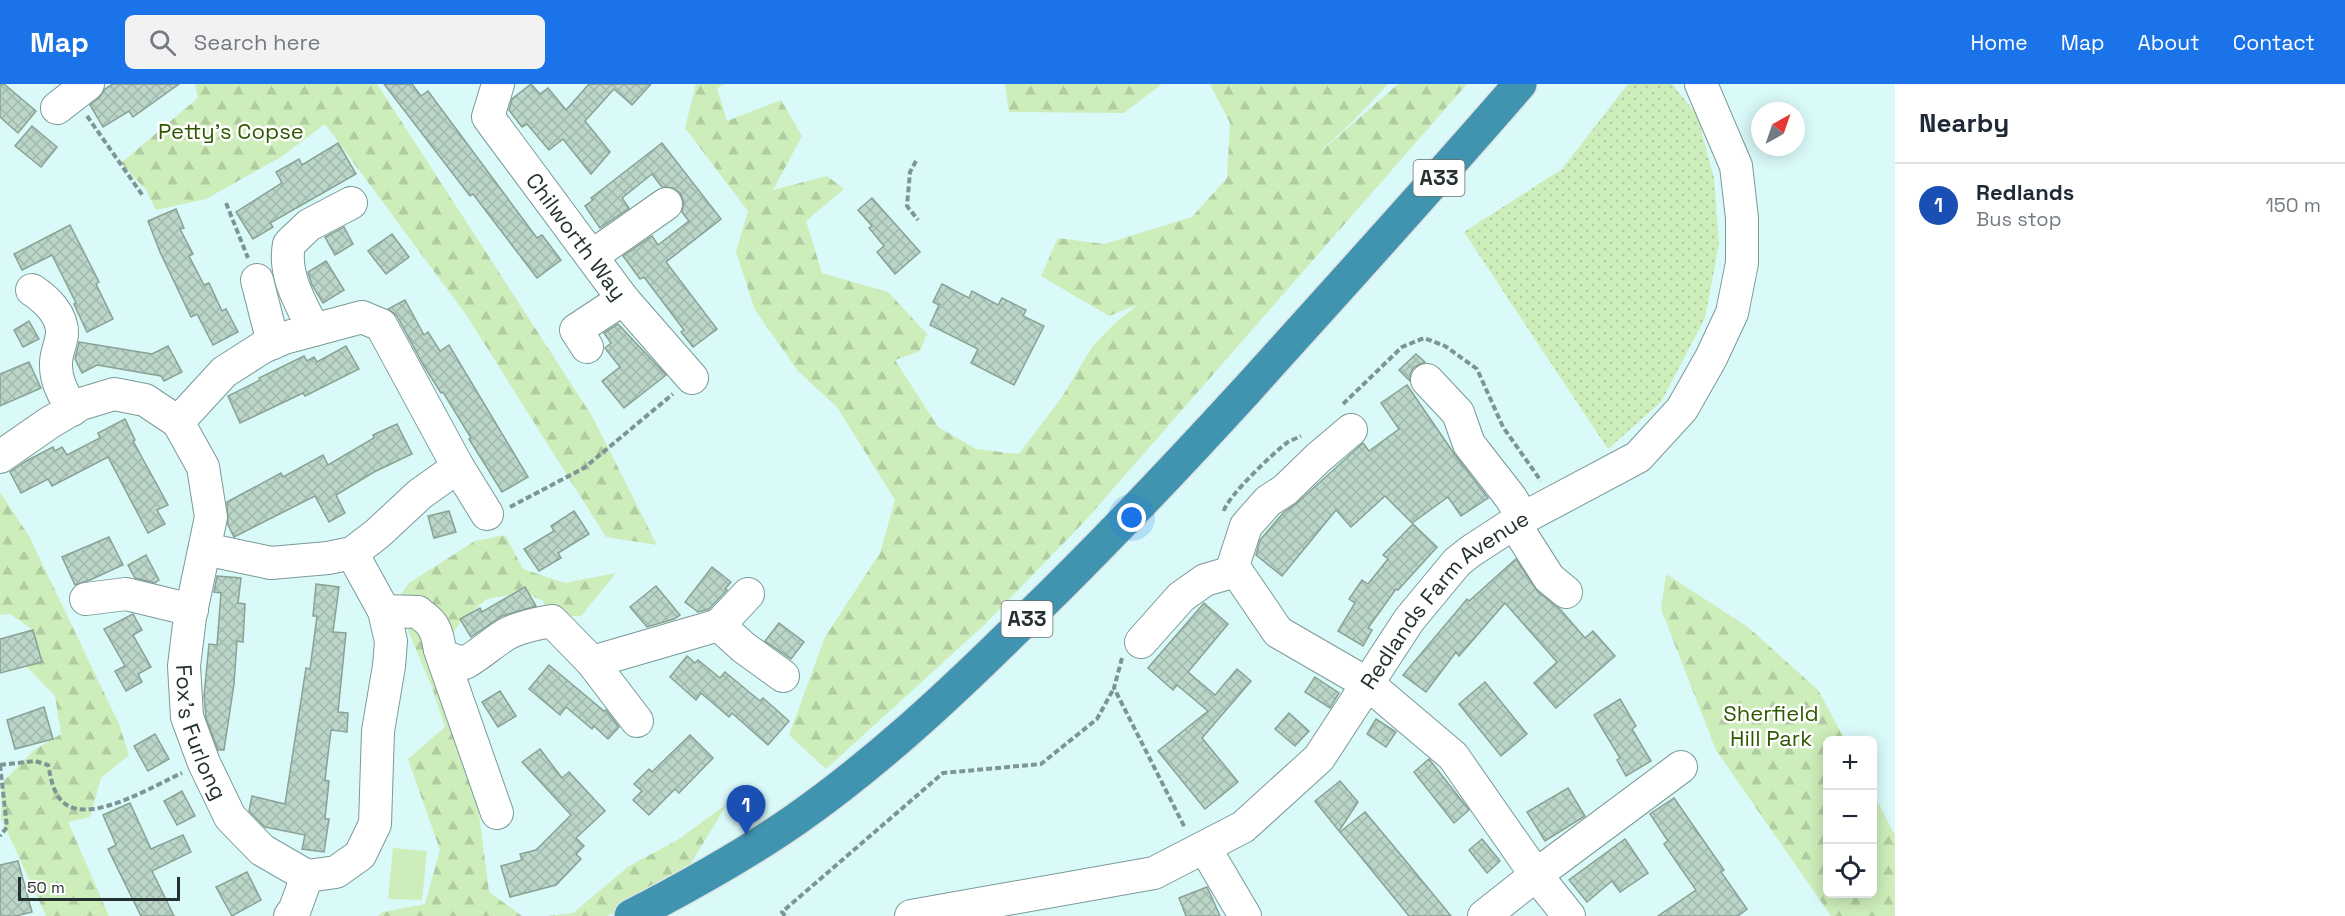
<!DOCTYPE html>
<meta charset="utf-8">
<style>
:root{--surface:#fff;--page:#f2f2f3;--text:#1f2937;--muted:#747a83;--line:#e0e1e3;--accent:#1a73e8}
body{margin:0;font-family:"Space Grotesk",sans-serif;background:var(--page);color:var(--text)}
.controls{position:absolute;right:18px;bottom:18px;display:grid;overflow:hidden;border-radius:9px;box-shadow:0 3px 15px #0003}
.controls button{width:54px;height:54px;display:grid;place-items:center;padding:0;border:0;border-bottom:2px solid var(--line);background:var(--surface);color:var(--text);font:30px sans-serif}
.compass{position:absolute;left:1751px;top:18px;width:54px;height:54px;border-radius:50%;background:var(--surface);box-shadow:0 3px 15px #0003;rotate:40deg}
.scale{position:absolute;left:18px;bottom:15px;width:162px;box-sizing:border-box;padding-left:6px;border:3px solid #253131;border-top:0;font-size:16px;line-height:21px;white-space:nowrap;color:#253131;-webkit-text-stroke:4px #fff;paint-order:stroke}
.you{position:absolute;left:1132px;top:434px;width:21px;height:21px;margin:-15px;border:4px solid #fff;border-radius:50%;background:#1a73e8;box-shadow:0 0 0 9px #1a73e833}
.badge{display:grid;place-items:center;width:39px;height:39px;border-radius:50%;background:var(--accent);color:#fff;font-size:20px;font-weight:700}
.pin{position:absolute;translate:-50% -50px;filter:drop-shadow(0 2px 3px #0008)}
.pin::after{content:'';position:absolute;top:32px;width:21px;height:18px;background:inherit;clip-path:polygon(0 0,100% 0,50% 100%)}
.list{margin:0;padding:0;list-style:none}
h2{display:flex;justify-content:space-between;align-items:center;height:78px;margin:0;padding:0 24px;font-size:26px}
h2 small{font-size:20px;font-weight:400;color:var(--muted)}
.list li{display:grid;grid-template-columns:39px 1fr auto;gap:18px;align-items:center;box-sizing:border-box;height:84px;padding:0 24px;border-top:2px solid var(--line)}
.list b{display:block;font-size:22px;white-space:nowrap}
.list p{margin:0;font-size:20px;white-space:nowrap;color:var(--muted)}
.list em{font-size:20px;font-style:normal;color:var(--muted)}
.icon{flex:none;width:33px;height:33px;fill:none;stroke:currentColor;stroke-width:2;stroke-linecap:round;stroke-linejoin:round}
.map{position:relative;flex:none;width:1895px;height:832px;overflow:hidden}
header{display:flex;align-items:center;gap:36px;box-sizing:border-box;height:84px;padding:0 30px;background:var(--accent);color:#fff}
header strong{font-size:28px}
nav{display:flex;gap:33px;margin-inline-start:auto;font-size:21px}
.search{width:420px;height:54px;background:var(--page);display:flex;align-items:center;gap:15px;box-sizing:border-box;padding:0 21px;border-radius:9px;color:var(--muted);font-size:22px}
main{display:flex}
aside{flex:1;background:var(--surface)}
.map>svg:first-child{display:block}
.grass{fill:url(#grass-dots)}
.forest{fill:url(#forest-firs)}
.park{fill:#cdedba}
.building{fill:url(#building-cross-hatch);stroke:#89a295;stroke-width:1.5}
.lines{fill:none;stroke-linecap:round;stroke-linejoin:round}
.minor-casing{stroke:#7b9998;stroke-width:34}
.highway-casing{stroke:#e0e2e2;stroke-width:36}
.path{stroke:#7f9595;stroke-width:4;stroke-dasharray:6 3;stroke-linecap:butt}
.minor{stroke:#fff;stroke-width:32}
.highway{stroke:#4094b0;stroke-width:33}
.labels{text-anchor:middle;stroke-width:5;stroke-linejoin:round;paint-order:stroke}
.shield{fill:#fff;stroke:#666f6f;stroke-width:1.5}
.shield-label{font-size:21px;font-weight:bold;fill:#253131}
.park-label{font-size:22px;fill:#2e5900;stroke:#fff}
.street-label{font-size:22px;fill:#253131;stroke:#fff}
</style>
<header>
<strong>Map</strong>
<div class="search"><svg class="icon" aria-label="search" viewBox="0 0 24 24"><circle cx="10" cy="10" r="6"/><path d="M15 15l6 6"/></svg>Search here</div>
<nav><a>Home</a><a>Map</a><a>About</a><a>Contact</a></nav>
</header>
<main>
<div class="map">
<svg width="1895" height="832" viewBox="0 0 1895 832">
<defs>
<pattern id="grass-dots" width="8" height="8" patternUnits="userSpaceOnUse" patternTransform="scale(1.5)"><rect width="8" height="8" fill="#cdedba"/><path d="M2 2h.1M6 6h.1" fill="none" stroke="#b0cca0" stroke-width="1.8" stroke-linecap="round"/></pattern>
<pattern id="forest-firs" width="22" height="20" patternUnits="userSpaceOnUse" patternTransform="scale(1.5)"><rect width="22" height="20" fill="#cdedba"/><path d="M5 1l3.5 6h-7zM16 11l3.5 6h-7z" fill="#b0cca0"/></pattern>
<pattern id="building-cross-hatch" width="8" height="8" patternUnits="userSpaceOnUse" patternTransform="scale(1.5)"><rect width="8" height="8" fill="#bbd6c8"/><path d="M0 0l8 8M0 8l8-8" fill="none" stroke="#a1b8ac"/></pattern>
</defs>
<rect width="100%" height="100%" fill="#d9faf9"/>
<polygon class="grass" points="1628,0 1672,0 1697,31 1714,94 1719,160 1705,234 1661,318 1608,365 1464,148 1562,85"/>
<g class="forest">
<polygon points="195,0 377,0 592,332 657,461 606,453 467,232 325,40 281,73 206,115 156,126 146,106 121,79 198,14"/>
<polygon points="696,0 725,0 717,4 727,37 781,16 802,52 773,106 827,92 844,105 806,137 822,189 888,208 927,250 920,267 895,276 938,343 976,365 1019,370 1062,313 1092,263 1114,240 1137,221 1109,232 1041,192 1058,154 1104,160 1192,133 1227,94 1230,39 1210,0 1388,0 1355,35 1312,75 1398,0 1467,0 1084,438 982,543 826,685 789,651 825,553 880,469 895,416 837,323 798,287 755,226 736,168 748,127 685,44"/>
<polygon points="1005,0 1162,0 1124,29 1009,28"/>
<polygon points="0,408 29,452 119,640 129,671 101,694 90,733 68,738 109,832 46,832 1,734 2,699 34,666 61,650 55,612 26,582 42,577 33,546 10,530 0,531"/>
<polygon points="505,451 523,485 565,499 616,489 581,532 550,532 543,517 524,508 487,515 463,535 447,557 490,696 478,723 489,808 522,832 378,832 383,828 425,820 440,766 408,675 445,643 431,601 396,518 409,499 475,457"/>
<polygon points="1666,490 1748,543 1818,606 1845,656 1828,656 1828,810 1872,810 1873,709 1895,751 1895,832 1831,832 1716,666 1661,525"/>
<polygon points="727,720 682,794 607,832 548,832 573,829 629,782 676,757"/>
</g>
<polygon class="park" points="393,764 427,767 422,816 388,815"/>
<g class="building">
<polygon points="0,0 4,0 36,27 18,49 0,33"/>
<polygon points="113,0 179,0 133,33 129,27 103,43 90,21 99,14 105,5"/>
<polygon points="384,0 412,0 421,12 428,7 537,154 542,151 561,176 537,194 473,110 470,112"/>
<polygon points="531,0 540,10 548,4 566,26 589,0 651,0 632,21 614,5 585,37 610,68 591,90 563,55 549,66 527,40 522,43 509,26 512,15"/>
<polygon points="32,42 57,63 41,83 15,62"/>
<polygon points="338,59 356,90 270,139 273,143 253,155 236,128 282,99 276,88 299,75 302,81"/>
<polygon points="662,59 721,135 666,178 717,245 693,263 681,248 684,246 644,193 640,195 623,172 652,152 658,161 689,137 682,128 684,118 680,109 673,104 662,103 652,90 622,114 629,124 600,144 585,122 593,116 591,114"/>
<polygon points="872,114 920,168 895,190 877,168 884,162 869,144 872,142 858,126"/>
<polygon points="176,125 184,144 180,145 193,170 189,172 204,201 209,199 222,227 226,225 238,248 213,261 197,230 191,233 160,168 148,137"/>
<polygon points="70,141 99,198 96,200 113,235 87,248 74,220 76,219 52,171 22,186 14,170"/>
<polygon points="344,143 353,160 335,171 325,153"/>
<polygon points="392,150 409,173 386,190 368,167"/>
<polygon points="326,177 344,206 323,219 312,201 308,188"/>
<polygon points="942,200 969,214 972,207 998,221 1002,214 1026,226 1023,232 1044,242 1014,301 971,279 978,265 930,241 939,221 933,218"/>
<polygon points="405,216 424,251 428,248 440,267 449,261 528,393 502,408 469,355 471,354 443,308 441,309 424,282 397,232 388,225"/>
<polygon points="29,237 39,255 23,263 14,246"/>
<polygon points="618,240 666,291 624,324 602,297 620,283 605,264 611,259 604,249"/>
<polygon points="79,258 152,270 168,262 182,288 164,297 161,292 97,281 82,289 75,275"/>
<polygon points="346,262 359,285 305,312 303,309 240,339 228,312 260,296 259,294 304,272 307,277 314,273 317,278"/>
<polygon points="1416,270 1425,278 1414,283 1410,290 1410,297 1399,286"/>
<polygon points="29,278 41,304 0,322 0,290"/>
<polygon points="1407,301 1455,371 1488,414 1461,432 1448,413 1412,439 1385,412 1351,443 1336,426 1282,492 1256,471 1260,456 1283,429 1297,419 1363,359 1369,367 1399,345 1381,319"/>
<polygon points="125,335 135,356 133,357 168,421 157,426 165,440 148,449 108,373 52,402 48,395 21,409 10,388 28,376 53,363 55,367 62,363 67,371 100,354 98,349"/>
<polygon points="397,340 412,370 374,388 336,411 345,429 329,438 315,412 234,453 228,441 227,418 281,389 283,393 323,371 328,381 374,354 373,351"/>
<polygon points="449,427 456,448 434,454 428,432"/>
<polygon points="574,427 589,450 558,469 561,474 539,487 524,465 554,447 551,442"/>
<polygon points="1413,440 1437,463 1398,506 1396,505 1368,544 1372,546 1363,562 1338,547 1355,519 1349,515 1362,496 1368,500 1388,475 1383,471"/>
<polygon points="109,453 123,481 90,496 75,501 62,473"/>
<polygon points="146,471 159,496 155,499 135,494 128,481"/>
<polygon points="1516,475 1538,508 1559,524 1585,554 1593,547 1615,572 1556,624 1534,599 1557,578 1505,519 1459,572 1456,568 1426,608 1403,591 1467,515 1469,517"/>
<polygon points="712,483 731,498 725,505 727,506 709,525 698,528 685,518"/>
<polygon points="217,492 241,494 238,519 245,520 243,558 237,557 234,600 224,666 218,666 206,634 204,612 209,560 217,561 221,509 214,508"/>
<polygon points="316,500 339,503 333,548 346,549 338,628 348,629 347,648 331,646 325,696 329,697 325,735 329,735 324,768 302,765 305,751 265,743 249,727 252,712 285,720 306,584 310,585 317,532 313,532"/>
<polygon points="656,502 680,531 674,535 647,543 630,523"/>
<polygon points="525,503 536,522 502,532 471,553 460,535 480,524 482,528"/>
<polygon points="1204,519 1228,540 1188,588 1215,611 1237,585 1251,597 1202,654 1238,698 1205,725 1158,667 1208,627 1177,601 1173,606 1148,584"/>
<polygon points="133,530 142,546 133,551 151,583 138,590 142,598 126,607 115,587 125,582 104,545"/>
<polygon points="779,539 804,558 791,575 765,557"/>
<polygon points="33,546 42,578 0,589 0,555"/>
<polygon points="687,572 695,579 698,576 720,594 725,588 760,617 763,614 789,637 768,661 732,629 729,633 701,609 696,616 670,593"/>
<polygon points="549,581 604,627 606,626 619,643 608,655 594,642 592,645 566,623 560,631 529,605"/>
<polygon points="1315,593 1339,609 1330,624 1305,608"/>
<polygon points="1485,598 1527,650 1501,672 1459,620"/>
<polygon points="500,607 516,632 498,643 482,618"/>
<polygon points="1620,615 1636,642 1632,645 1651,677 1626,692 1617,676 1620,674 1594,631"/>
<polygon points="44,623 53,655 15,665 7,636"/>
<polygon points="1289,629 1309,647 1295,662 1275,645"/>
<polygon points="1376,635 1396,648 1386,663 1367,650"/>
<polygon points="155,650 169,675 148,687 134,662"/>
<polygon points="690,651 713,674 679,709 675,705 649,731 633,716 642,707 634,700 649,685 652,688"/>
<polygon points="540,665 562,694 569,688 605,727 576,754 584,762 576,770 581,775 556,801 510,813 501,782 522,776 520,770 536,766 571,731 522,678"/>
<polygon points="1429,675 1469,726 1454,739 1414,688"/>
<polygon points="1340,697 1358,718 1339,747 1315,717"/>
<polygon points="1568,704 1585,732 1545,757 1527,728"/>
<polygon points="182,707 195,732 177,741 164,717"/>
<polygon points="1674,714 1724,786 1721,788 1747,825 1738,832 1658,832 1696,806 1664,760 1668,757 1650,730"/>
<polygon points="130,719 151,765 183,751 191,768 152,787 174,832 141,832 108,765 116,761 103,731"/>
<polygon points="1365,728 1391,759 1451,832 1409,832 1356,767 1340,748"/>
<polygon points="1482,755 1500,777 1487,789 1469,766"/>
<polygon points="1625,755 1648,789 1620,808 1612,797 1587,818 1569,796"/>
<polygon points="18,777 32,828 16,832 0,832 0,781"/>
<polygon points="247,788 261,816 232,832 216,803"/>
<polygon points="1207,803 1220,832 1186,832 1179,814"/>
</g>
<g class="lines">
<g class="minor-casing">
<g id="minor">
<path id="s1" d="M498,0l-10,33 135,182 69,79"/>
<polyline points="57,24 88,0"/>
<polyline points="592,172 666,120"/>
<polyline points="257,196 273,259"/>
<path d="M32,206c14,9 31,25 30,44 -1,11 -7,21 -6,32 0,17 9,30 16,44"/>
<path d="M314,246c-14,-28 -31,-55 -25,-86l20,-19 42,-22"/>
<polyline points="587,263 576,246 623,215"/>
<polyline points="1427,296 1458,329 1469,360 1511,414 1523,434"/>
<polyline points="178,338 224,288 263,263 284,254 362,233 381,241 458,383 487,430"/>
<polyline points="1351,346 1318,374 1285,406 1268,417 1246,442 1233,482 1278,548 1368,600 1453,672 1536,791 1681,683"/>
<path id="s2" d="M0,373l49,-34 32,-19 33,-10 31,6 33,22 25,45 8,50 -21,100 -6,49 3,51 17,46 26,54 32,33 45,26 29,-4 24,-17 15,-31 3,-93 11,-65 2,-25 -7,-30 -32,-58"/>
<polyline points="1514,439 1549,494 1566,508"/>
<polyline points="205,465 271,479 328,474 352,469 377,450 420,410 458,383"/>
<polyline points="748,510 719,541 743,563 783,592"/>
<polyline points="86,515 126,510 192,526"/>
<path d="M384,527l34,1c4,4 11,8 14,13 14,21 -4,30 33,38 14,-8 26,-19 40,-28 14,-8 31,-11 47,-14l40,41 45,59"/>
<polyline points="1141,558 1181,513 1205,496 1236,487"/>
<polyline points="440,566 497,729"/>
<polyline points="592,578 719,541"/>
<polyline points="1205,764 1245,832"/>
<polyline points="290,832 295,825 307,792"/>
<path id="s3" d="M911,832l243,-43 89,-46 76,-69 90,-138 48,-58 14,-11 43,-28 124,-66 44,-48 29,-51 21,-45 10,-50v-45l-6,-52 -35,-82"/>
<polyline points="1484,832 1536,791 1569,832"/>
</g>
</g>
<g class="highway-casing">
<path id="highway" d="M631,832c56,-29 112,-60 164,-96 80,-56 151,-122 219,-189 80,-77 156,-157 231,-239 92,-102 185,-204 275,-308"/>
</g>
<g class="path">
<polyline points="87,32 143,112"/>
<polyline points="916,77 910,88 907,122 918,136"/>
<polyline points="226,119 248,174"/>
<polyline points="1343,320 1402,263 1424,254 1445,262 1477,285 1503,343 1541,397"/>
<polyline points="510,423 584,384 673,310"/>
<path d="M1224,427c2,-13 51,-60 64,-69 4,-2 9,-4 13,-6"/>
<polyline points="1122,574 1114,604 1185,744"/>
<path d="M0,681l35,-4 13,4c3,13 5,29 16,38 26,22 91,-18 118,-30"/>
<polyline points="0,681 7,743 0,752"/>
<polyline points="785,832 782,828 943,689 1041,680 1097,635 1114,604"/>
</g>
<use href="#minor" class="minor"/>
<use href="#highway" class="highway"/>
</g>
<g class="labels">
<g class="shield">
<rect x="1413.5" y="76" width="51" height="36" rx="4.5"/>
<rect x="1001.5" y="517" width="51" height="36" rx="4.5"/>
</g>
<g class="shield-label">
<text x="1439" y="101">A33</text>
<text x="1027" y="542">A33</text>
</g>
<g class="park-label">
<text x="231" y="55">Petty's Copse</text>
<text x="1771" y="637">Sherfield<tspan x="1771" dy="25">Hill Park</tspan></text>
</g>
<g class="street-label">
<text dy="8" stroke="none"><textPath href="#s1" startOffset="183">Chilworth Way</textPath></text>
<text dy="8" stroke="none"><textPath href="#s3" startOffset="654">Redlands Farm Avenue</textPath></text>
<text dy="8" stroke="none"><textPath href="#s2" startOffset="525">Fox's Furlong</textPath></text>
</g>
</g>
</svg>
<div class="controls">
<button>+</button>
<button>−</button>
<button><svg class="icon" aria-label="locate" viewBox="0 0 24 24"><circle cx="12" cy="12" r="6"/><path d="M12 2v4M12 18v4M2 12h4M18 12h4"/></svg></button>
</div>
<svg class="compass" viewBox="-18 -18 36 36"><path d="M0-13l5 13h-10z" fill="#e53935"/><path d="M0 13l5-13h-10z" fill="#747a83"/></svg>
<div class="scale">50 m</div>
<div class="you"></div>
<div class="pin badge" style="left:746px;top:751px;background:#1a4fb4">1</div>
</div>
<aside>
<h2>Nearby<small></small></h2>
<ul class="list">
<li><span class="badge" style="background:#1a4fb4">1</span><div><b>Redlands</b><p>Bus stop</p></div><em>150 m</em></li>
</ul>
</aside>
</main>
